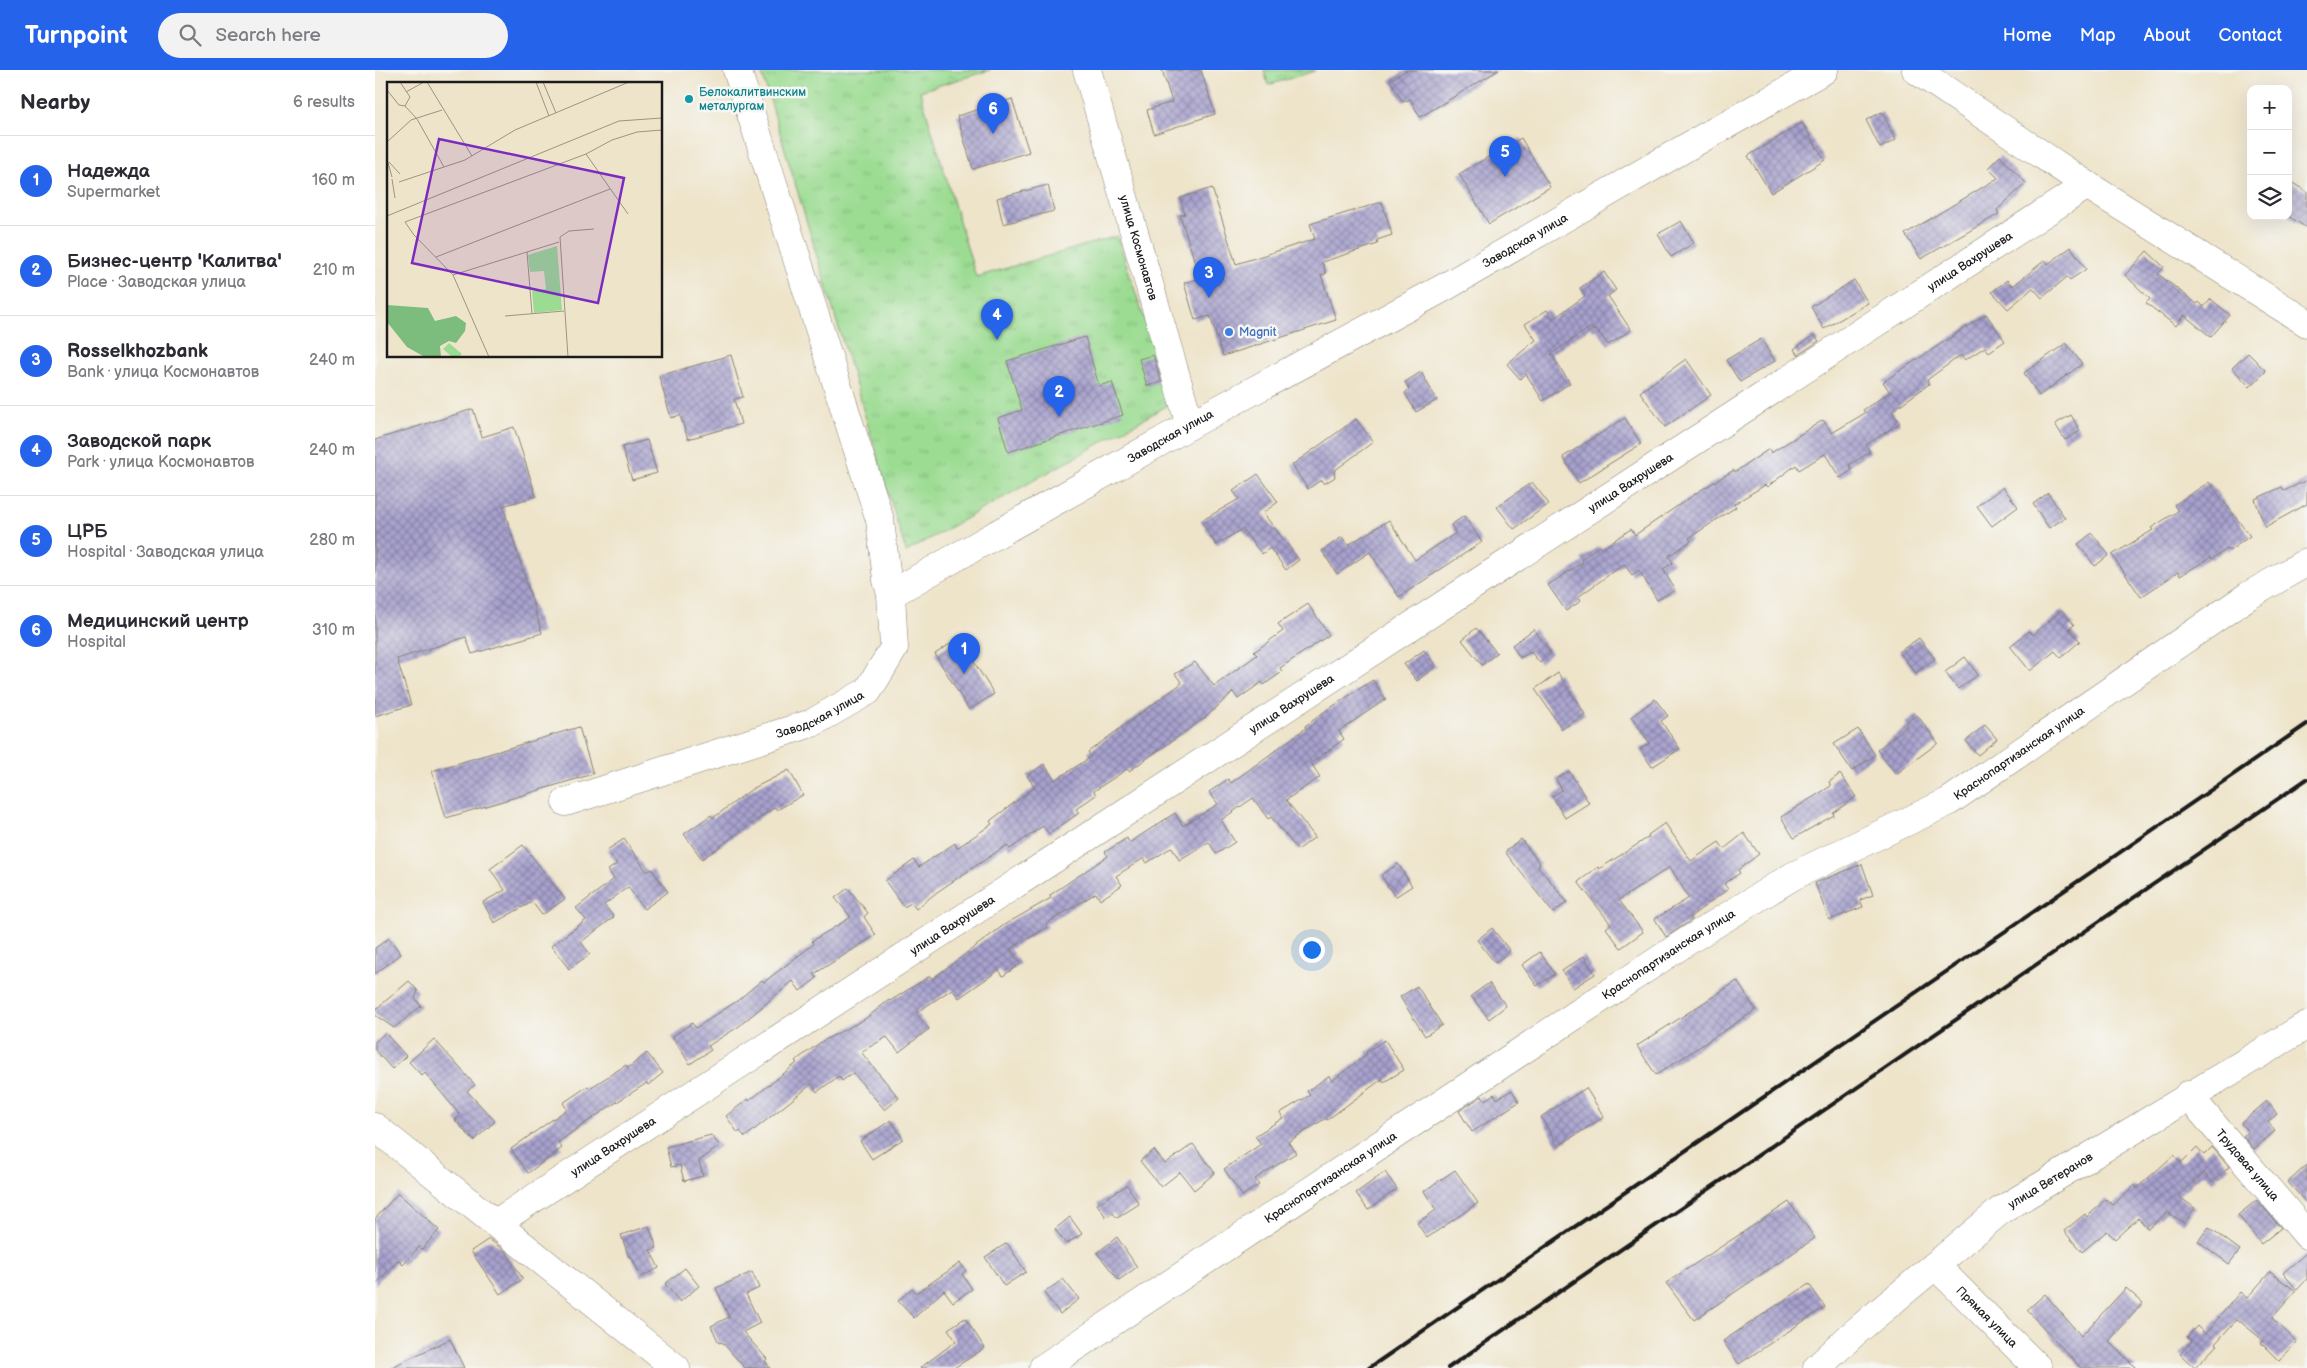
<!DOCTYPE html>
<meta charset="utf-8">
<style>
:root{--surface:#fff;--page:#f2f2f3;--text:#2b2b33;--muted:#7c7c81;--line:#e1e1e2;--accent:#2563eb}
body{margin:0;font-family:"Balsamiq Sans",sans-serif;background:var(--page);color:var(--text)}
.controls{position:absolute;right:15px;top:15px;display:grid;overflow:hidden;border-radius:10px;box-shadow:0 5px 20px #0002}
.controls button{width:45px;height:45px;display:grid;place-items:center;padding:0;border:0;border-bottom:1px solid var(--line);background:var(--surface);color:var(--text);font:25px sans-serif}
.you{position:absolute;left:936px;top:879px;width:18px;height:18px;margin:-12px;border:4px solid #fff;border-radius:50%;background:#1a73e8;box-shadow:0 0 0 8px #1a73e833}
.badge{display:grid;place-items:center;width:32px;height:32px;border-radius:50%;background:var(--accent);color:#fff;font-size:16px;font-weight:700}
.pin{position:absolute;translate:-50% -41px;filter:drop-shadow(0 1px 2px #0008)}
.pin::after{content:'';position:absolute;top:26px;width:18px;height:15px;background:inherit;clip-path:polygon(0 0,100% 0,50% 100%)}
.list{margin:0;padding:0;list-style:none}
h2{display:flex;justify-content:space-between;align-items:center;height:65px;margin:0;padding:0 20px;font-size:21px}
h2 small{font-size:16px;font-weight:400;color:var(--muted)}
.list li{display:grid;grid-template-columns:32px 1fr auto;gap:15px;align-items:center;box-sizing:border-box;height:90px;padding:0 20px;border-top:1px solid var(--line)}
.list b{display:block;font-size:19px;white-space:nowrap}
.list p{margin:0;font-size:16px;white-space:nowrap;color:var(--muted)}
.list em{font-size:16px;font-style:normal;color:var(--muted)}
.icon{flex:none;width:28px;height:28px;fill:none;stroke:currentColor;stroke-width:2;stroke-linecap:round;stroke-linejoin:round}
.map{position:relative;flex:none;width:1932px;height:1298px;overflow:hidden}
header{display:flex;align-items:center;gap:30px;box-sizing:border-box;height:70px;padding:0 25px;background:var(--accent);color:#fff}
header strong{font-size:24px}
nav{display:flex;gap:28px;margin-inline-start:auto;font-size:18px}
.search{width:350px;height:45px;background:var(--page);display:flex;align-items:center;gap:12px;box-sizing:border-box;padding:0 18px;border-radius:28px;color:var(--muted);font-size:19px}
main{display:flex}
aside{flex:1;background:var(--surface)}
.map>svg:first-child{display:block}
.park{fill:url(#park-tufts);stroke:#5c7c57}
.building{fill:url(#building-cross-hatch)}
.lines{fill:none;stroke-linecap:round;stroke-linejoin:round}
.minor-casing{stroke:#858073;stroke-width:29}
.major-casing{stroke:#858073;stroke-width:29}
.minor{stroke:#fff;stroke-width:28}
.major{stroke:#fff;stroke-width:28}
.rail{stroke:#1c1c1c;stroke-width:4}
.culture-dot{fill:#0f9aa8;stroke:#f6f6f2;stroke-width:2}
.shop-dot{fill:#3f7fe0;stroke:#f6f6f2;stroke-width:2}
.labels{text-anchor:middle;stroke-width:5;stroke-linejoin:round;paint-order:stroke}
.culture-label{font-size:12px;fill:#0d838f;stroke:#f6f6f2;text-anchor:start}
.street-label{font-size:12px;fill:#1c1c1c;stroke:#f6f6f2}
.shop-label{font-size:12px;fill:#366cbe;stroke:#f6f6f2;text-anchor:start}
.inset-road{fill:none;stroke:#9a9484;stroke-width:1}
.view{fill:#7b2cbf;fill-opacity:0.15;stroke:#7b2cbf;stroke-width:2.5}
.inset-edge{fill:none;stroke:#1c1c1c;stroke-width:2.5}
</style>
<header>
<strong>Turnpoint</strong>
<div class="search"><svg class="icon" aria-label="search" viewBox="0 0 24 24"><circle cx="10" cy="10" r="6"/><path d="M15 15l6 6"/></svg>Search here</div>
<nav><a>Home</a><a>Map</a><a>About</a><a>Contact</a></nav>
</header>
<main>
<aside>
<h2>Nearby<small>6 results</small></h2>
<ul class="list">
<li><span class="badge">1</span><div><b>Надежда</b><p>Supermarket</p></div><em>160 m</em></li>
<li><span class="badge">2</span><div><b>Бизнес-центр 'Калитва'</b><p>Place · Заводская улица</p></div><em>210 m</em></li>
<li><span class="badge">3</span><div><b>Rosselkhozbank</b><p>Bank · улица Космонавтов</p></div><em>240 m</em></li>
<li><span class="badge">4</span><div><b>Заводской парк</b><p>Park · улица Космонавтов</p></div><em>240 m</em></li>
<li><span class="badge">5</span><div><b>ЦРБ</b><p>Hospital · Заводская улица</p></div><em>280 m</em></li>
<li><span class="badge">6</span><div><b>Медицинский центр</b><p>Hospital</p></div><em>310 m</em></li>
</ul>
</aside>
<div class="map">
<svg width="1932" height="1298" viewBox="0 0 1932 1298">
<defs>
<pattern id="park-tufts" width="24" height="20" patternUnits="userSpaceOnUse" patternTransform="scale(1.25)"><rect width="24" height="20" fill="#9bdc92"/><path d="M3 7l-1-3M5 7V3M7 7l1-3M15 17l-1-3M17 17v-4M19 17l1-3" fill="none" stroke="#85bc7d"/></pattern>
<pattern id="building-cross-hatch" width="8" height="8" patternUnits="userSpaceOnUse" patternTransform="scale(1.25)"><rect width="8" height="8" fill="#a7a1cd"/><path d="M0 0l8 8M0 8l8-8" fill="none" stroke="#8782a6"/></pattern>
</defs>
<rect width="100%" height="100%" fill="#f6f6f2"/>
<filter id="ink" filterUnits="userSpaceOnUse"><feTurbulence type="fractalNoise" baseFrequency=".02" numOctaves="2"/><feDisplacementMap in="SourceGraphic" scale="10" xChannelSelector="R" yChannelSelector="G"/><feConvolveMatrix kernelMatrix="1 2 1 2 8 2 1 2 1" color-interpolation-filters="sRGB"/></filter>
<filter id="wash" filterUnits="userSpaceOnUse"><feTurbulence type="fractalNoise" baseFrequency=".0096" numOctaves="4" result="noise"/><feDisplacementMap in="SourceGraphic" scale="20" xChannelSelector="R" yChannelSelector="G"/><feGaussianBlur stdDeviation="1.12" result="paint"/><feColorMatrix in="noise" values="0 0 0 0 0 0 0 0 0 0 0 0 0 0 0 0 0 1.4 0 .05"/><feComposite in="paint" operator="in"/></filter>
<g filter="url(#wash)">
<rect width="100%" height="100%" fill="#eee4ca"/>
<g class="park">
<polygon points="386,0 615,0 545,21 601,207 742,166 797,333 531,482"/>
<polygon points="889,0 939,0 940,1 893,15"/>
</g>
<g id="blocks">
<g class="building">
<polygon points="787,0 826,0 840,44 779,64 772,40 797,32"/>
<polygon points="1032,0 1124,0 1045,47 1035,29 1028,32 1015,10"/>
<polygon points="637,29 654,82 598,99 582,46"/>
<polygon points="1507,42 1521,70 1505,78 1491,50"/>
<polygon points="1427,53 1450,90 1396,123 1373,86"/>
<polygon points="1146,68 1175,117 1114,154 1084,104"/>
<polygon points="1625,86 1651,113 1622,140 1624,144 1546,189 1530,164 1623,108 1613,98"/>
<polygon points="1913,110 1932,122 1932,158 1913,146"/>
<polygon points="673,115 679,141 628,154 622,128"/>
<polygon points="837,118 861,194 940,169 935,154 1007,132 1017,165 1002,170 1003,174 947,192 951,204 946,205 961,250 848,286 835,246 820,250 809,213 825,208 805,145 810,144 805,128"/>
<polygon points="1306,151 1319,173 1296,187 1283,164"/>
<polygon points="1696,177 1711,199 1695,210 1692,207 1667,228 1658,218 1633,239 1617,222 1632,210 1638,216 1670,190 1673,194"/>
<polygon points="1772,181 1789,197 1783,204 1822,234 1824,232 1829,237 1836,229 1855,245 1836,267 1809,245 1801,256 1771,233 1775,229 1750,205"/>
<polygon points="1229,202 1241,220 1233,226 1256,260 1233,275 1221,259 1218,261 1216,257 1176,284 1195,313 1168,331 1151,304 1145,309 1132,294 1161,270 1150,254 1172,240 1178,249 1210,226 1205,218"/>
<polygon points="1479,210 1493,233 1449,259 1436,237"/>
<polygon points="1611,244 1630,271 1614,282 1610,277 1590,290 1586,285 1552,310 1554,314 1517,341 1525,353 1491,375 1495,382 1474,395 1477,400 1465,408 1450,384 1424,400 1421,395 1392,417 1390,415 1359,434 1361,437 1314,468 1316,471 1294,486 1298,493 1288,499 1300,520 1282,530 1264,500 1257,505 1249,494 1203,527 1206,531 1191,541 1173,515 1208,492 1206,489 1224,476 1226,479 1256,459 1260,465 1326,420 1359,400 1360,402 1394,379 1396,383 1448,350 1457,363 1490,343 1488,340 1515,322 1508,312"/>
<polygon points="1439,265 1444,271 1423,285 1419,279"/>
<polygon points="710,267 724,316 737,312 748,345 633,382 623,348 647,340 632,291"/>
<polygon points="1386,269 1400,291 1365,312 1351,290"/>
<polygon points="1691,273 1707,294 1664,326 1649,303"/>
<polygon points="1873,283 1891,301 1875,317 1857,298"/>
<polygon points="356,285 368,327 359,329 366,354 313,369 305,345 296,348 284,306"/>
<polygon points="778,285 786,312 772,316 764,289"/>
<polygon points="1311,289 1336,325 1290,357 1265,322"/>
<polygon points="1046,302 1062,330 1041,342 1030,323 1034,319 1030,312"/>
<polygon points="98,339 107,367 139,357 161,426 128,436 167,563 97,584 91,567 22,589 36,635 0,646 0,370"/>
<polygon points="1696,345 1705,361 1690,370 1680,354"/>
<polygon points="1250,348 1266,374 1204,413 1188,387"/>
<polygon points="981,349 998,372 959,401 960,407 949,414 946,410 933,419 917,395"/>
<polygon points="272,370 282,403 257,410 247,377"/>
<polygon points="883,404 903,432 888,443 924,490 911,500 895,478 887,484 867,459 841,475 826,451 864,429 858,421"/>
<polygon points="1932,410 1932,434 1890,457 1880,429 1907,417 1909,421"/>
<polygon points="1157,412 1174,434 1139,459 1122,437"/>
<polygon points="1834,412 1875,466 1854,481 1852,479 1837,489 1836,487 1805,506 1803,502 1766,527 1737,485 1778,460 1776,458 1803,441 1799,435"/>
<polygon points="1628,417 1643,437 1617,456 1602,436"/>
<polygon points="1673,423 1690,448 1674,458 1658,434"/>
<polygon points="1089,446 1107,472 1024,527 995,482 962,504 947,481 967,467 973,475 1014,450 1040,490 1081,463 1076,455"/>
<polygon points="1717,463 1734,485 1720,496 1703,474"/>
<polygon points="933,534 954,565 905,598 907,602 889,615 887,612 863,629 858,622 831,647 754,701 752,699 719,721 721,725 701,739 704,743 674,764 668,756 635,779 632,775 562,822 541,839 536,833 529,837 510,811 539,790 544,797 580,773 582,778 617,754 615,751 660,717 652,706 669,694 680,710 716,687 713,682 807,613 800,604 820,592 839,616 882,585 879,582 908,561 903,554"/>
<polygon points="1687,540 1699,555 1694,559 1705,571 1686,588 1680,581 1655,601 1635,576 1654,561 1658,565"/>
<polygon points="1101,558 1122,583 1107,595 1087,570"/>
<polygon points="1159,559 1176,583 1165,593 1156,582 1145,588 1137,575"/>
<polygon points="584,568 619,624 594,640 560,584"/>
<polygon points="1544,568 1560,589 1541,603 1524,582"/>
<polygon points="1049,580 1061,596 1042,611 1029,594"/>
<polygon points="1590,587 1603,605 1583,619 1570,602"/>
<polygon points="1183,603 1210,644 1187,659 1160,619"/>
<polygon points="998,610 1011,629 964,661 969,669 936,693 945,707 911,730 940,767 923,780 896,747 893,749 878,728 846,750 860,772 841,784 834,772 804,790 797,777 772,793 769,788 741,806 747,815 725,830 721,823 671,854 673,857 635,879 645,894 628,906 624,900 584,928 577,919 541,943 554,959 524,982 512,967 486,982 524,1028 510,1040 478,1003 467,1011 464,1006 442,1022 437,1014 370,1067 365,1061 363,1063 351,1046 373,1029 374,1031 422,993 420,991 446,972 490,949 514,930 515,931 555,906 557,909 629,855 676,828 675,825 733,786 730,782 752,768 754,773 800,743 808,756 843,734 834,722 853,709 856,713 931,658 930,656 949,642"/>
<polygon points="1280,629 1293,646 1286,651 1305,679 1277,697 1265,679 1275,673 1256,647"/>
<polygon points="1542,645 1563,673 1521,704 1502,680 1532,656 1530,653"/>
<polygon points="1610,655 1622,669 1603,685 1591,671"/>
<polygon points="204,657 218,704 71,748 57,701"/>
<polygon points="1483,659 1500,685 1477,701 1459,674"/>
<polygon points="414,700 428,725 402,740 400,737 327,789 309,764 336,745 338,748 377,719"/>
<polygon points="1194,701 1214,733 1190,748 1177,726 1187,720 1181,709"/>
<polygon points="1465,704 1481,727 1458,743 1459,745 1419,768 1406,747 1456,716 1454,712"/>
<polygon points="1290,753 1316,791 1344,772 1349,779 1369,763 1384,784 1363,800 1365,803 1349,814 1353,819 1315,847 1317,850 1291,867 1280,849 1314,828 1295,797 1244,830 1268,862 1246,878 1231,858 1236,854 1203,812 1223,797 1224,799 1274,767 1273,765"/>
<polygon points="249,769 272,802 277,799 293,822 269,839 253,817 229,835 239,847 206,872 215,884 194,899 176,876 211,850 201,838 239,809 233,800 242,794 232,780"/>
<polygon points="1146,769 1165,794 1163,796 1192,832 1178,843 1130,782"/>
<polygon points="148,775 190,829 167,845 157,832 119,853 108,832 130,820 115,799"/>
<polygon points="1023,794 1037,816 1020,827 1006,805"/>
<polygon points="1487,794 1498,825 1485,830 1488,837 1454,850 1440,813"/>
<polygon points="473,818 493,843 489,847 501,865 439,904 442,908 425,921 418,911 363,957 333,976 336,980 315,994 297,967 317,953 321,958 362,931 387,910 389,912 439,874 437,871 476,847 460,828"/>
<polygon points="1117,858 1135,881 1120,893 1102,870"/>
<polygon points="14,868 26,884 0,904 0,878"/>
<polygon points="1165,882 1180,904 1162,916 1147,895"/>
<polygon points="1209,886 1220,904 1198,918 1187,901"/>
<polygon points="34,911 43,921 40,928 46,936 19,958 0,945 0,940"/>
<polygon points="1362,911 1381,940 1281,1005 1262,976"/>
<polygon points="1114,913 1131,936 1114,949 1096,926"/>
<polygon points="1042,916 1067,955 1050,966 1025,927"/>
<polygon points="10,963 31,986 17,999 0,980 0,972"/>
<polygon points="59,969 100,1015 92,1021 120,1051 99,1071 80,1050 85,1045 50,1003 47,1006 34,992"/>
<polygon points="1010,970 1029,1000 1009,1012 1007,1009 952,1050 951,1048 913,1072 921,1083 880,1109 884,1115 867,1126 849,1099 886,1074 880,1066 908,1048 905,1043 935,1025 932,1021 954,1006 957,1011 992,984 991,982"/>
<polygon points="272,983 288,1003 273,1015 272,1013 234,1037 183,1072 187,1078 153,1103 136,1079 192,1039 188,1033 213,1016 215,1018 251,995 253,998"/>
<polygon points="1211,1018 1229,1047 1183,1076 1166,1047"/>
<polygon points="1137,1020 1144,1032 1097,1062 1084,1041 1107,1026 1110,1030 1119,1024 1122,1029"/>
<polygon points="1892,1031 1902,1044 1893,1052 1900,1061 1879,1079 1868,1066 1873,1062 1866,1053"/>
<polygon points="516,1050 528,1069 497,1089 485,1071"/>
<polygon points="336,1065 345,1076 324,1091 328,1106 309,1111 305,1095 296,1097 291,1077"/>
<polygon points="818,1074 840,1103 819,1120 805,1102 786,1117 765,1091 779,1080 790,1094"/>
<polygon points="1822,1077 1829,1085 1837,1077 1854,1097 1838,1112 1829,1103 1803,1126 1820,1138 1809,1153 1792,1142 1773,1159 1763,1148 1740,1169 1732,1161 1707,1182 1689,1161 1710,1144 1712,1147 1731,1129 1738,1135 1759,1115 1762,1118 1799,1085 1806,1093"/>
<polygon points="1932,1095 1932,1134 1913,1112"/>
<polygon points="1080,1100 1103,1133 1052,1168 1042,1153 1061,1140 1049,1121"/>
<polygon points="1010,1102 1022,1119 993,1140 981,1123"/>
<polygon points="752,1115 764,1134 742,1148 738,1143 731,1147 722,1134"/>
<polygon points="23,1123 64,1160 47,1179 44,1177 28,1195 23,1190 0,1215 0,1149"/>
<polygon points="1882,1130 1906,1158 1886,1174 1863,1145"/>
<polygon points="1414,1132 1440,1168 1319,1250 1291,1213"/>
<polygon points="695,1147 707,1164 691,1174 680,1159"/>
<polygon points="274,1156 282,1178 275,1180 284,1198 266,1207 256,1186 254,1187 246,1165"/>
<polygon points="1834,1157 1865,1180 1854,1194 1823,1171"/>
<polygon points="742,1167 762,1197 744,1210 722,1183"/>
<polygon points="114,1169 130,1181 148,1209 125,1224 96,1181"/>
<polygon points="632,1173 651,1202 629,1216 610,1187"/>
<polygon points="1932,1182 1932,1209 1922,1220 1908,1203"/>
<polygon points="585,1193 591,1200 587,1204 597,1219 578,1232 569,1220 539,1248 523,1231 537,1218 541,1223"/>
<polygon points="310,1198 324,1216 305,1232 290,1214"/>
<polygon points="377,1202 384,1218 371,1224 385,1253 368,1262 392,1289 390,1291 395,1298 370,1298 347,1272 344,1273 336,1256 354,1247 341,1218"/>
<polygon points="1895,1202 1921,1221 1897,1248 1922,1272 1904,1291 1886,1273 1889,1271 1862,1249 1840,1274 1842,1275 1820,1298 1805,1284 1817,1271 1812,1267 1822,1256 1830,1264 1865,1222 1872,1228"/>
<polygon points="688,1209 704,1229 685,1244 669,1223"/>
<polygon points="1434,1214 1450,1237 1364,1294 1348,1271"/>
<polygon points="1751,1218 1768,1233 1734,1271 1761,1298 1706,1298 1652,1240 1670,1224 1706,1266"/>
<polygon points="590,1248 610,1278 579,1298 545,1298 581,1271 573,1259"/>
<polygon points="75,1269 89,1298 15,1298"/>
</g>
</g>
</g>
<g filter="url(#ink)">
<use href="#blocks" fill-opacity="0" stroke="#858073" stroke-width="1"/>
<g class="lines">
<g class="minor-casing">
<g id="minor">
<path id="s1" d="M712,0l103,355"/>
<polyline points="1541,0 1712,115 1932,253"/>
<path id="s2" d="M516,524l299,-169 255,-138 254,-147 125,-70"/>
<path id="s3" d="M191,732l246,-79 56,-32 26,-43 -3,-54 -4,-14 -7,-60 -143,-450"/>
<path id="s4" d="M1813,1025l119,140"/>
<polyline points="0,1057 301,1298"/>
<path id="s5" d="M121,1153l1591,-1038"/>
<path id="s6" d="M668,1298l646,-428 104,-64 155,-74 300,-206 59,-34"/>
</g>
</g>
<g class="major-casing">
<g id="major">
<path id="s7" d="M1561,1196l102,102"/>
<path id="s8" d="M1442,1298l36,-34 147,-123 307,-186"/>
</g>
</g>
<use href="#minor" class="minor"/>
<use href="#major" class="major"/>
<g class="rail">
<polyline points="994,1298 1932,654"/>
<polyline points="1073,1298 1932,709"/>
</g>
</g>
</g>
<circle class="culture-dot" cx="314" cy="29" r="5"/>
<circle class="shop-dot" cx="854" cy="262" r="5"/>
<g class="labels">
<g class="culture-label">
<text x="324" y="26">Белокалитвинским<tspan x="324" dy="14">металургам</tspan></text>
</g>
<g class="street-label">
<text dy="4" stroke="none"><textPath href="#s2" startOffset="726">Заводская улица</textPath></text>
<text dy="4" stroke="none"><textPath href="#s1" startOffset="185">улица Космонавтов</textPath></text>
<text dy="4" stroke="none"><textPath href="#s5" startOffset="1760">улица Вахрушева</textPath></text>
<text dy="4" stroke="none"><textPath href="#s2" startOffset="321">Заводская улица</textPath></text>
<text dy="4" stroke="none"><textPath href="#s5" startOffset="1355">улица Вахрушева</textPath></text>
<text dy="4" stroke="none"><textPath href="#s5" startOffset="950">улица Вахрушева</textPath></text>
<text dy="4" stroke="none"><textPath href="#s3" startOffset="269">Заводская улица</textPath></text>
<text dy="4" stroke="none"><textPath href="#s6" startOffset="1155">Краснопартизанская улица</textPath></text>
<text dy="4" stroke="none"><textPath href="#s5" startOffset="545">улица Вахрушева</textPath></text>
<text dy="4" stroke="none"><textPath href="#s6" startOffset="750">Краснопартизанская улица</textPath></text>
<text dy="4" stroke="none"><textPath href="#s5" startOffset="140">улица Вахрушева</textPath></text>
<text dy="4" stroke="none"><textPath href="#s4" startOffset="92">Трудовая улица</textPath></text>
<text dy="4" stroke="none"><textPath href="#s6" startOffset="345">Краснопартизанская улица</textPath></text>
<text dy="4" stroke="none"><textPath href="#s8" startOffset="300">улица Ветеранов</textPath></text>
<text dy="4" stroke="none"><textPath href="#s7" startOffset="72">Прямая улица</textPath></text>
</g>
<g class="shop-label">
<text x="864" y="266">Magnit</text>
</g>
</g>
<g transform="translate(12 12)">
<rect width="275" height="275" fill="#eee4ca"/>
<path d="M0,223l41,3 7,13 21,-5 10,7 -1,8 -9,12 -7,-2 -9,5 1,11 -18,-1 -16,-9 -20,-25z" fill="#7cbc7c"/>
<path d="M170,164l5,64 -28,3 -2,-22 14,-2 -2,-18 -14,1 -2,-17z" fill="#9bdc92"/>
<path d="M62,261l13,11 -3,3h-7l-9,-8z" fill="#9bdc92"/>
<path class="inset-road" d="M13,0l10,15 -5,9M40,0l45,74M149,0l13,34M156,0l13,31M0,8l12,15 6,1M19,10l18,-10M18,24l12,13 27,48M0,60l24,-22 31,-10M199,72l42,60M0,77l5,18M2,80l11,12M5,97l3,19M12,100l66,-22 50,-30 114,-48M0,134l232,-95 43,-3M140,170l5,62M49,175l174,-68M66,193l106,-33M118,234l59,-5M102,275l-36,-82 -39,-40 -9,-13 181,-68 26,-14 25,-8 25,-2M181,275l-8,-120 9,-6 25,-2"/>
<path class="view" d="M52,57l185,39 -26,125 -186,-40z"/>
<rect width="275" height="275" class="inset-edge"/>
</g>
</svg>
<div class="controls">
<button>+</button>
<button>−</button>
<button><svg class="icon" aria-label="layers" viewBox="0 0 24 24"><path d="M12 4l9 5-9 5-9-5zM3 14l9 5 9-5"/></svg></button>
</div>
<div class="you"></div>
<div class="pin badge" style="left:589px;top:604px">1</div>
<div class="pin badge" style="left:684px;top:347px">2</div>
<div class="pin badge" style="left:834px;top:228px">3</div>
<div class="pin badge" style="left:622px;top:270px">4</div>
<div class="pin badge" style="left:1130px;top:107px">5</div>
<div class="pin badge" style="left:618px;top:64px">6</div>
</div>
</main>
